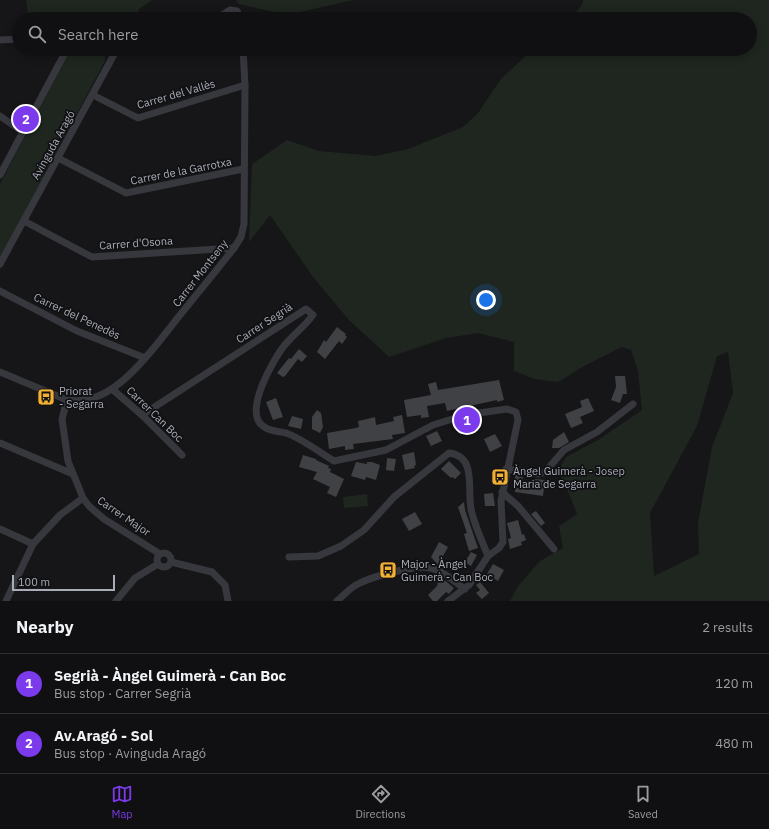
<!DOCTYPE html>
<meta charset="utf-8">
<style>
:root{--surface:#101012;--page:#1e1e20;--text:#f1f3f6;--muted:#9c9d9f;--line:#303032;--accent:#7c3aed}
body{margin:0;font-family:"IBM Plex Sans",sans-serif;background:var(--page);color:var(--text)}
.scale{position:absolute;left:12px;bottom:10px;width:103px;box-sizing:border-box;padding-left:4px;border:2px solid #a8adb8;border-top:0;font-size:11px;line-height:14px;white-space:nowrap;color:#a8adb8;-webkit-text-stroke:3px #111113;paint-order:stroke}
.you{position:absolute;left:486px;top:300px;width:14px;height:14px;margin:-10px;border:3px solid #fff;border-radius:50%;background:#1a73e8;box-shadow:0 0 0 6px #1a73e833}
.badge{display:grid;place-items:center;width:26px;height:26px;border-radius:50%;background:var(--accent);color:#fff;font-size:13px;font-weight:700}
.pin{position:absolute;translate:-50% -50%;border:2px solid #fff;box-shadow:0 1px 4px #0006}
.list{margin:0;padding:0;list-style:none}
h2{display:flex;justify-content:space-between;align-items:center;height:52px;margin:0;padding:0 16px;font-size:17px}
h2 small{font-size:13px;font-weight:400;color:var(--muted)}
.list li{display:grid;grid-template-columns:26px 1fr auto;gap:12px;align-items:center;box-sizing:border-box;height:60px;padding:0 16px;border-top:1px solid var(--line)}
.list b{display:block;font-size:15px;white-space:nowrap}
.list p{margin:0;font-size:13px;white-space:nowrap;color:var(--muted)}
.list em{font-size:13px;font-style:normal;color:var(--muted)}
.icon{flex:none;width:22px;height:22px;fill:none;stroke:currentColor;stroke-width:2;stroke-linecap:round;stroke-linejoin:round}
.map{position:relative;flex:none;width:769px;height:601px;overflow:hidden}
.search{position:absolute;background:var(--surface);box-shadow:0 2px 10px #0003;left:12px;right:12px;top:12px;height:44px;display:flex;align-items:center;gap:10px;box-sizing:border-box;padding:0 14px;border-radius:22px;color:var(--muted);font-size:15px}
.sheet{height:172px;background:var(--surface)}
nav{display:flex;justify-content:space-around;align-items:center;box-sizing:border-box;height:56px;border-top:1px solid var(--line);background:var(--surface);font-size:11px;color:var(--muted)}
nav a{display:grid;justify-items:center;gap:2px}
nav .on{color:var(--accent)}
.map>svg:first-child{display:block}
.green{fill:#1e261f;fill-rule:evenodd}
.building{fill:#404145}
.lines{fill:none;stroke-linecap:round;stroke-linejoin:round}
.minor{stroke:#37383d;stroke-width:7}
.labels{text-anchor:middle;stroke-width:3.5;stroke-linejoin:round;paint-order:stroke}
.street-label{font-size:11px;fill:#a8adb8;stroke:#111113}
.poi-label{font-size:11px;fill:#a8adb8;stroke:#111113;text-anchor:start}
</style>
<div class="map">
<svg width="769" height="601" viewBox="0 0 769 601">
<rect width="100%" height="100%" fill="#161618"/>
<g class="green">
<polygon points="26,0 152,0 139,9 136,19 29,19"/>
<polygon points="236,0 353,0 287,15 239,4"/>
<path d="M583,0h186v601h-259l8,-15 22,-25 23,-13 -4,-22 18,-12 -8,-20 -11,-23 8,-14 32,-17 44,-30 -4,-39 -7,-21 -9,-3 -36,18 -28,17 -23,-3 -21,-8v-29l-36,-9 -32,5 -57,19 -40,-37 -36,-43 -43,-62 -21,27 3,-78 35,-24 32,11 57,5 32,-7 55,-22 15,-14 23,-34 32,-30h217v-30h-180l12,-14zM728,352l5,41 -21,54 -14,76 1,31 -45,22 -4,-63 47,-87 20,-70z"/>
<polygon points="71,49 105,49 105,61 0,258 0,184"/>
<polygon points="367,494 368,506 344,508 343,497"/>
</g>
<g class="building">
<polygon points="337,327 346,334 345,335 347,337 342,344 339,341 325,359 317,352 324,340 326,342"/>
<polygon points="299,349 307,356 302,362 298,359 285,376 283,377 277,373 289,358 291,359"/>
<polygon points="615,376 625,376 627,394 623,394 620,403 611,400 616,387"/>
<polygon points="499,380 504,400 497,402 497,400 447,411 445,403 427,406 429,417 421,418 421,415 407,417 404,400 431,395 428,384 436,382 438,390"/>
<polygon points="276,398 283,417 273,420 266,402"/>
<polygon points="588,398 594,411 580,417 583,423 571,428 565,414 582,407 580,401"/>
<polygon points="317,410 321,413 323,427 320,433 312,429 312,417"/>
<polygon points="402,415 405,433 392,435 393,439 353,444 354,449 345,450 345,446 329,449 327,433 356,428 359,427 358,421 367,419 375,417 376,425 394,421 393,417"/>
<polygon points="292,416 303,419 301,429 288,426"/>
<polygon points="470,422 472,431 459,434 456,425"/>
<polygon points="437,431 442,441 431,446 426,436"/>
<polygon points="564,432 569,442 559,448 552,448 553,440"/>
<polygon points="495,434 502,446 490,452 484,439"/>
<polygon points="414,452 416,465 414,466 415,468 405,470 402,455"/>
<polygon points="303,455 316,459 316,460 329,466 328,468 331,469 330,472 344,479 336,497 327,493 330,487 313,479 317,472 299,467"/>
<polygon points="387,458 396,459 394,471 386,470"/>
<polygon points="449,461 461,473 455,479 452,477 451,478 441,469"/>
<polygon points="356,462 367,464 367,462 372,462 380,465 376,480 366,477 365,480 351,476"/>
<polygon points="515,475 523,477 522,483 534,484 534,479 545,480 543,496 515,492"/>
<polygon points="493,493 495,506 485,506 484,494"/>
<polygon points="464,502 465,510 478,548 469,551 464,534 467,533 458,507"/>
<polygon points="536,511 545,523 541,526 531,514"/>
<polygon points="415,512 422,524 409,531 402,519"/>
<polygon points="518,520 522,535 524,534 526,540 521,542 522,545 510,549 508,539 511,538 507,523"/>
<polygon points="439,542 448,547 438,565 431,557"/>
<polygon points="471,552 477,555 471,566 465,562"/>
<polygon points="493,564 504,570 498,581 487,574"/>
<polygon points="442,578 454,588 449,594 446,592 437,601 433,601 428,595 438,585 437,584"/>
<polygon points="480,582 489,593 482,599 476,593 480,590 476,585"/>
</g>
<g class="lines">
<g class="minor">
<polyline points="216,19 230,10 237,11 240,19"/>
<polyline points="0,40 19,39"/>
<polyline points="159,49 160,49"/>
<polyline points="93,95 138,118 245,85"/>
<polyline points="0,116 23,132"/>
<polyline points="58,158 126,193 243,169"/>
<polyline points="0,175 67,49"/>
<polyline points="24,221 92,257 234,248"/>
<polyline points="0,264 117,49"/>
<polyline points="0,291 77,331 145,358"/>
<path d="M0,372l67,28c47,9 87,-53 113,-85 18,-22 36,-44 54,-67l7,-11 3,-13 1,-139 -2,-36"/>
<polyline points="112,389 142,415 182,455"/>
<polyline points="67,400 62,419 68,461 83,498 89,506 104,519 160,554"/>
<path d="M142,415l164,-106 7,6c-8,11 -20,20 -29,31 -11,14 -41,66 -21,80 7,6 15,5 23,7 13,4 35,20 48,28l52,-11 47,-25 32,-10 42,-6 9,3 2,8 -17,81 2,41 -4,6 -11,8 -19,29 -21,16"/>
<polyline points="0,443 73,474"/>
<polyline points="506,469 539,474 545,472 564,450 597,432 633,404"/>
<polyline points="502,492 518,506 554,549"/>
<polyline points="0,529 33,544"/>
<circle cx="164" cy="560" r="7"/>
<path d="M289,557l29,-1 23,-10 23,-16 30,-33 55,-44c28,3 18,36 22,56 3,15 11,32 17,47"/>
<polyline points="171,562 212,572 225,585 228,601"/>
<polyline points="6,601 33,544 60,515 83,498"/>
<polyline points="116,601 135,578 158,564"/>
<path d="M337,601c6,-5 12,-12 19,-16 14,-8 60,-21 75,-17 13,3 24,14 34,21"/>
</g>
</g>
<defs>
<g id="bus-square" transform="scale(0.9)"><rect x="-9" y="-9" width="18" height="18" rx="4" fill="#f2b134" stroke="#111113"/><path d="M-5-6H5V4H4V6H2V4H-2V6H-4V4H-5ZM-3.5-4V0h7V-4ZM-3.5 1.2v1.5H-2V1.2ZM2 1.2v1.5H3.5V1.2Z" fill="#111"/></g>
</defs>
<g fill-rule="evenodd">
<use href="#bus-square" x="46" y="397"/>
<use href="#bus-square" x="500" y="477"/>
<use href="#bus-square" x="388" y="570"/>
</g>
<g class="labels">
<g class="street-label">
<text transform="translate(176 94) rotate(-16)" y="4">Carrer del Vallès</text>
<text transform="translate(53 145) rotate(-61)" y="4">Avinguda Aragó</text>
<text transform="translate(181 171) rotate(-11)" y="4">Carrer de la Garrotxa</text>
<text transform="translate(136 243) rotate(-4)" y="4">Carrer d'Osona</text>
<text transform="translate(200 273) rotate(-52)" y="4">Carrer Montseny</text>
<text transform="translate(77 316) rotate(25)" y="4">Carrer del Penedès</text>
<text transform="translate(264 323) rotate(-33)" y="4">Carrer Segrià</text>
<text transform="translate(155 414) rotate(44)" y="4">Carrer Can Boc</text>
<text transform="translate(124 516) rotate(34)" y="4">Carrer Major</text>
</g>
<g class="poi-label">
<text x="59" y="395">Priorat<tspan x="59" dy="13">- Segarra</tspan></text>
<text x="513" y="475">Àngel Guimerà - Josep<tspan x="513" dy="13">Maria de Segarra</tspan></text>
<text x="401" y="568">Major - Àngel<tspan x="401" dy="13">Guimerà - Can Boc</tspan></text>
</g>
</g>
</svg>
<div class="scale">100 m</div>
<div class="you"></div>
<div class="pin badge" style="left:467px;top:420px">1</div>
<div class="pin badge" style="left:26px;top:119px">2</div>
<div class="search"><svg class="icon" aria-label="search" viewBox="0 0 24 24"><circle cx="10" cy="10" r="6"/><path d="M15 15l6 6"/></svg>Search here</div>
</div>
<section class="sheet">
<h2>Nearby<small>2 results</small></h2>
<ul class="list">
<li><span class="badge">1</span><div><b>Segrià - Àngel Guimerà - Can Boc</b><p>Bus stop · Carrer Segrià</p></div><em>120 m</em></li>
<li><span class="badge">2</span><div><b>Av.Aragó - Sol</b><p>Bus stop · Avinguda Aragó</p></div><em>480 m</em></li>
</ul>
</section>
<nav>
<a class="on"><svg class="icon" aria-label="map" viewBox="0 0 24 24"><path d="M3 6l6-2 6 2 6-2v14l-6 2-6-2-6 2zM9 4v14M15 6v14"/></svg>Map</a>
<a><svg class="icon" aria-label="directions" viewBox="0 0 24 24"><path d="M12 3l9 9-9 9-9-9zM9 14v-3h6M13 9l2 2-2 2"/></svg>Directions</a>
<a><svg class="icon" aria-label="saved" viewBox="0 0 24 24"><path d="M7 4h10v16l-5-4-5 4z"/></svg>Saved</a>
</nav>
